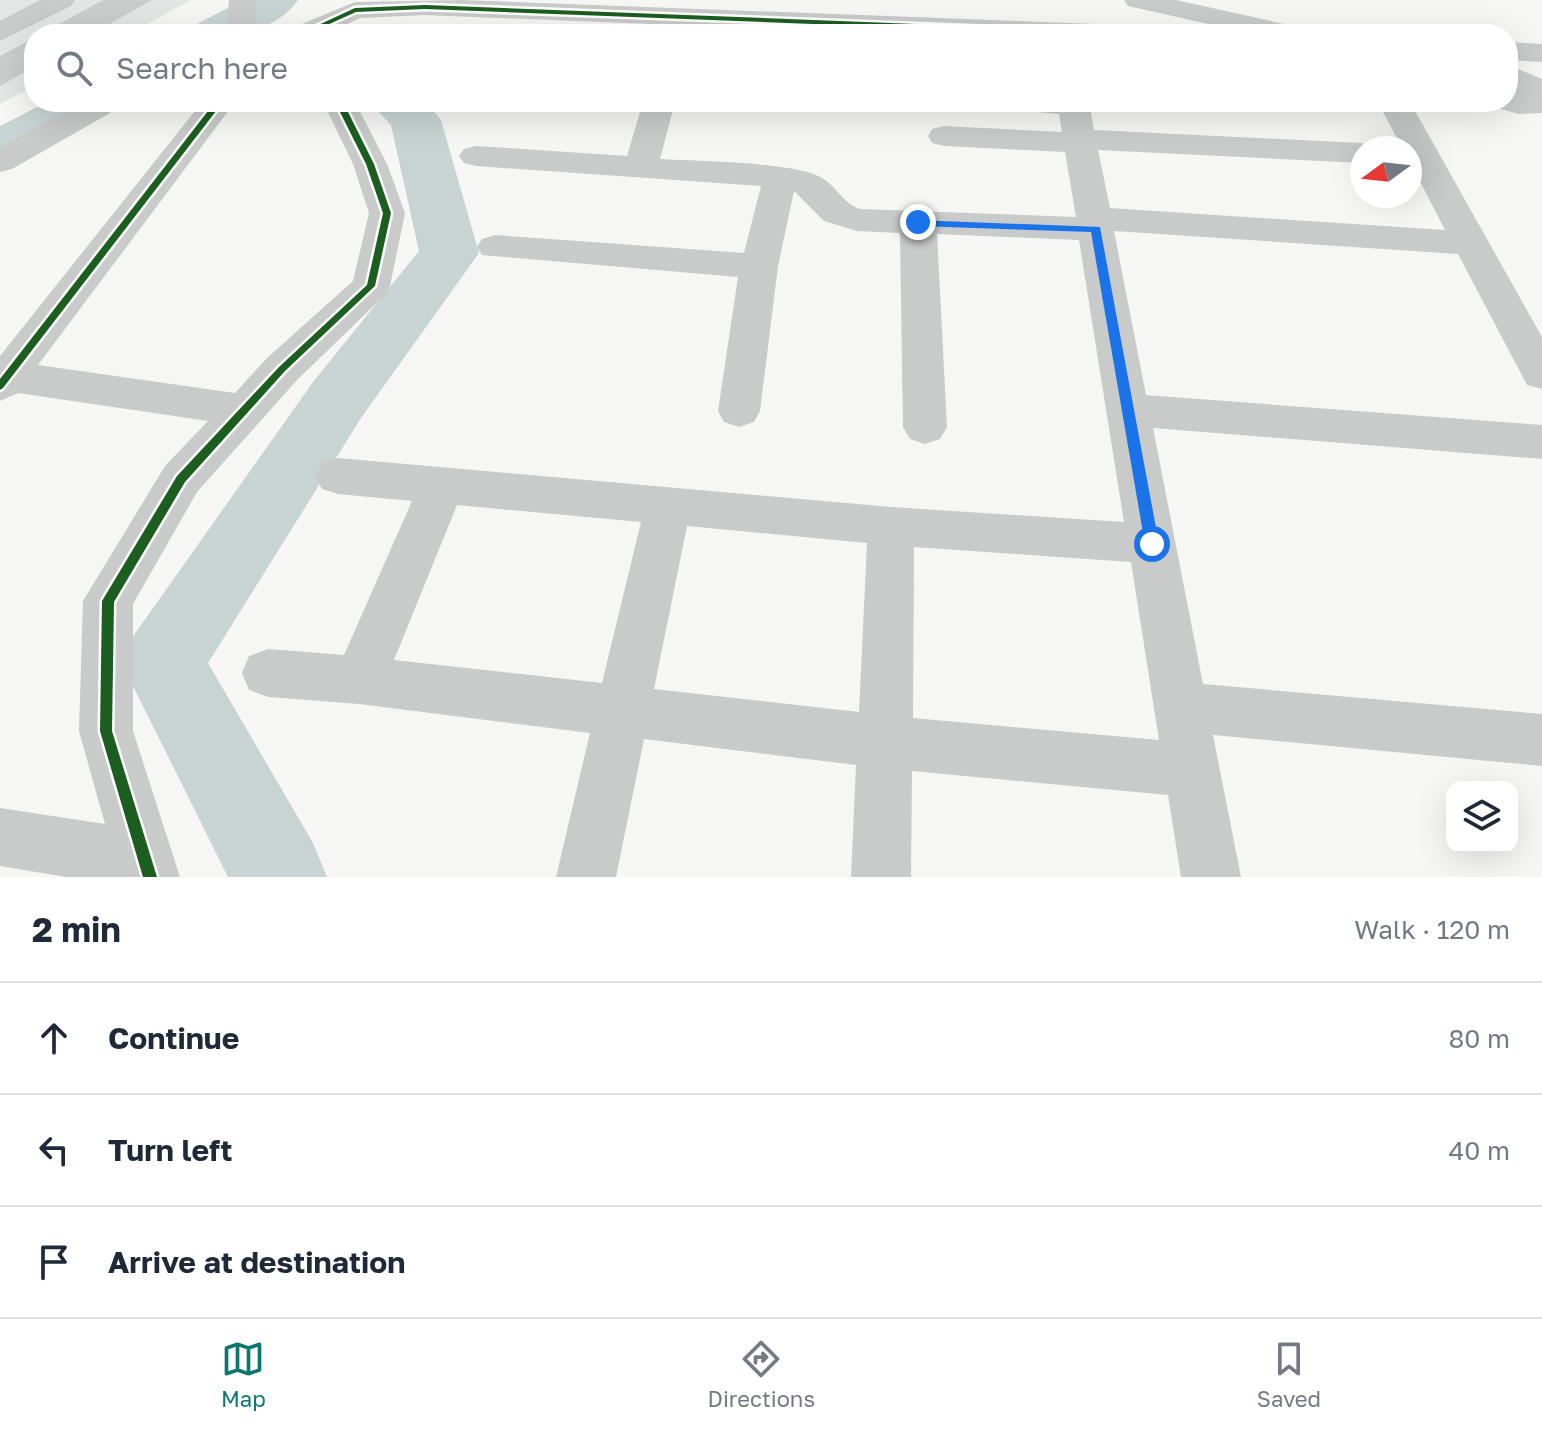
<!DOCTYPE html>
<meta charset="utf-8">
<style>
:root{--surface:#fff;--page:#f2f2f3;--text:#1f2937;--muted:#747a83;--line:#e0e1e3;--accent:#0f766e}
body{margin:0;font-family:"Golos Text",sans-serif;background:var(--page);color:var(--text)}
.controls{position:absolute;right:24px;bottom:24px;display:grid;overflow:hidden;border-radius:16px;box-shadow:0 8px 32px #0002}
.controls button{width:72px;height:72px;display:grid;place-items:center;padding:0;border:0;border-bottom:2px solid var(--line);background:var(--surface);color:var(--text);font:40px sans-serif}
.compass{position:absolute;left:1350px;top:136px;width:72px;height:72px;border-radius:50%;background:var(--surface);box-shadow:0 8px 32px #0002;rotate:255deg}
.stop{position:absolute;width:24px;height:24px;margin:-18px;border:6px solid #1a73e8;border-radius:50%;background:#fff}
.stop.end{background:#1a73e8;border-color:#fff;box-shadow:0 2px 8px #0008}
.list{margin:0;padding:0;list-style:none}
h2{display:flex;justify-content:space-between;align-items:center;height:104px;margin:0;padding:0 32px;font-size:34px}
h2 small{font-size:26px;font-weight:400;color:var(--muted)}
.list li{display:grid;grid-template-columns:52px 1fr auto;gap:24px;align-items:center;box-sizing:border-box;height:112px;padding:0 32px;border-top:2px solid var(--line)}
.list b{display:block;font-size:30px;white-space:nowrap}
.list em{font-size:26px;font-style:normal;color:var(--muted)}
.icon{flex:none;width:44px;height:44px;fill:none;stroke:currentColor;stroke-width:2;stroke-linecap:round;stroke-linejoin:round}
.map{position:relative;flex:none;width:1542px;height:877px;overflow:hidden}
.search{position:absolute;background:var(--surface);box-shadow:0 8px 32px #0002;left:24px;right:24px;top:24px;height:88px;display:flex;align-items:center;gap:20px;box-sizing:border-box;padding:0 28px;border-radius:32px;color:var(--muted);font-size:30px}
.sheet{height:440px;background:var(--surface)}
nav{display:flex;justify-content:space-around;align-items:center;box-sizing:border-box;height:112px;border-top:2px solid var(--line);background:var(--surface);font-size:22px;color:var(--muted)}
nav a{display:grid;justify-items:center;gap:4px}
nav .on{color:var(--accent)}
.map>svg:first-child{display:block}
.built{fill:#e4e6e5}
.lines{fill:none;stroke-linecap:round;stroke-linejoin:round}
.river{fill:#c8d4d3;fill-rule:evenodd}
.building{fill:#cbcdcd}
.minor{fill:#c8cbca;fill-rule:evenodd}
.cycleway-casing{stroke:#fff;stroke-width:5}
.cycleway{fill:#1b5e20;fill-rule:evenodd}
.route{fill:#1a73e8}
</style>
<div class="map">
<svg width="1542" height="877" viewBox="0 0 1542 877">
<rect width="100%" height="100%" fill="#f6f6f5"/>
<polygon class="built" points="0,0 191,0 129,34 34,34 34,86 0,104"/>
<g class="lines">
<g class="river">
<path d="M243,0h55c-25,36 -70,34 -108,34l7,-10z"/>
<polygon points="47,102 110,102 103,113 19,158 0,163 0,126"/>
<path d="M369,102c29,0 54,-8 72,18l38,133 -118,165 -153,245 105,180 14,34h-99l-107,-215 13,-27 179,-253 106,-131 -28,-126z"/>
</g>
</g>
<g class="building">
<polygon points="103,0 152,0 92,34 41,34"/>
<polygon points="34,38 34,67 0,86 0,56"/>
<polygon points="1508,65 1542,79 1542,113 1518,114 1478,102 1508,102"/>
</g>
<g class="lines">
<g class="minor">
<polygon points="40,0 75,0 71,6 0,41 0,21"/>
<polygon points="229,0 257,0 256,34 226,34"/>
<polygon points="462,0 1123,25 1133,28 1138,34 900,34 425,15 360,18 326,34 287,34 292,28 355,2"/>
<polygon points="1124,0 1176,0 1302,28 1307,34 1253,34 1128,6"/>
<polygon points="1508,42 1542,44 1542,62 1508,60"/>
<polygon points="83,102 122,102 117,109 12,169 0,172 0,148"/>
<polygon points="202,102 235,102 38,365 235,393 267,358 353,281 369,213 353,164 323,102 355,102 387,164 405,213 390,286 385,295 297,380 197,492 133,604 133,731 180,877 66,877 0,866 0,808 105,824 79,731 83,601 165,466 208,421 18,393 0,401 0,356"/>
<path d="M643,102h32l-15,57c34,2 138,3 162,19 15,9 21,25 38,31l216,8 -11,-65 -121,-6 -12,-3 -4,-7 4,-7 12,-3 118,6 -3,-18 -54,-5 -5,-7h89l5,28 268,13 13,5h-13v15l-264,-13 12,58 335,22 -35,-68v-14h-8l-24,-46h32l132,235v52l-15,-4 -69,-131 -344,-23 32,164 396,30v34l-389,-31 50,256 339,30v52l-329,-31 28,142h-60l-13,-82 -256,-24 -1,106h-60l5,-112 -212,-26 -28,138h-60l34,-144 -231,-29 -91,-7 -19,-7 -7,-17 7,-17 19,-7 76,6 68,-154 -74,-7 -16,-5 -7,-13 7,-13 16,-5 553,49 233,15 -45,-282 -142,-6 10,193 -7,12 -15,5 -15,-5 -7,-12 -3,-194 -43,-2 -33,-10 -30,-30 -16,75 -18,145 -6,11 -15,5 -15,-5 -6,-11 20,-134 -256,-22 -5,-8 5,-8 13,-4 249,18 17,-67 -285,-20 -12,-3 -5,-7 5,-7 12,-3 151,10zM457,505l184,17 -39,161 -208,-23zM687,526l180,17 -8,169 -205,-23zM914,547l217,15 28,178 -246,-22z"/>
</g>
<g class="cycleway-casing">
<g id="cycleway">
<polygon points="425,5 1123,32 1126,34 1072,34 425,9 356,12 307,34 299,34 355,8"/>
<polygon points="215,102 223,102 3,388 0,390 0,379"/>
<polygon points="335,102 343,102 374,164 391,213 375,286 285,371 185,482 114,602 112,731 157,877 143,877 100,731 102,601 177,476 279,367 367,285 383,213 366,164"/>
</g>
</g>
<use href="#cycleway" class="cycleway"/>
</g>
<polygon class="route" points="914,220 1100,227 1159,544 1157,548 1152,550 1145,544 1091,232 918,226 914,225"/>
</svg>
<div class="controls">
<button><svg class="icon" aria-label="layers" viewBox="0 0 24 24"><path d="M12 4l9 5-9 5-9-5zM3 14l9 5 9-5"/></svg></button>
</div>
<svg class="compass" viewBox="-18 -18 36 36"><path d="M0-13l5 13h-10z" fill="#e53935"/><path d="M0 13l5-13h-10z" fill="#747a83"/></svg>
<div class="stop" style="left:1152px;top:544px"></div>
<div class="stop end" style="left:918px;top:222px"></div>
<div class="search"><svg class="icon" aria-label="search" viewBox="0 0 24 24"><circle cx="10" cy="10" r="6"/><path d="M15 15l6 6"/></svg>Search here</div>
</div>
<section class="sheet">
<h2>2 min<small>Walk · 120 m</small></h2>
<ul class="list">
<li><svg class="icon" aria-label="ahead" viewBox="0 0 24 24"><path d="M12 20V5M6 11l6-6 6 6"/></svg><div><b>Continue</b></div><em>80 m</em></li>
<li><svg class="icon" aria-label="left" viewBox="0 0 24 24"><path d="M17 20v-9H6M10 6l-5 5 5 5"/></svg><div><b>Turn left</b></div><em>40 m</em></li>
<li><svg class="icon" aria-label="arrive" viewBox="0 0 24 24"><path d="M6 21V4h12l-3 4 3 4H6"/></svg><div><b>Arrive at destination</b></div></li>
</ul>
</section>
<nav>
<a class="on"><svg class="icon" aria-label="map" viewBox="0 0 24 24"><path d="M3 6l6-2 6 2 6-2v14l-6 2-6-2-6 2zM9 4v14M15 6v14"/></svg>Map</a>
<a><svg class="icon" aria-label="directions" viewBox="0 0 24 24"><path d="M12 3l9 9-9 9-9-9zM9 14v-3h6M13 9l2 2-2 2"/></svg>Directions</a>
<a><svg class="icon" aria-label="saved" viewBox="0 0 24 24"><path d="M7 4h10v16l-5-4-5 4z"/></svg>Saved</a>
</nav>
